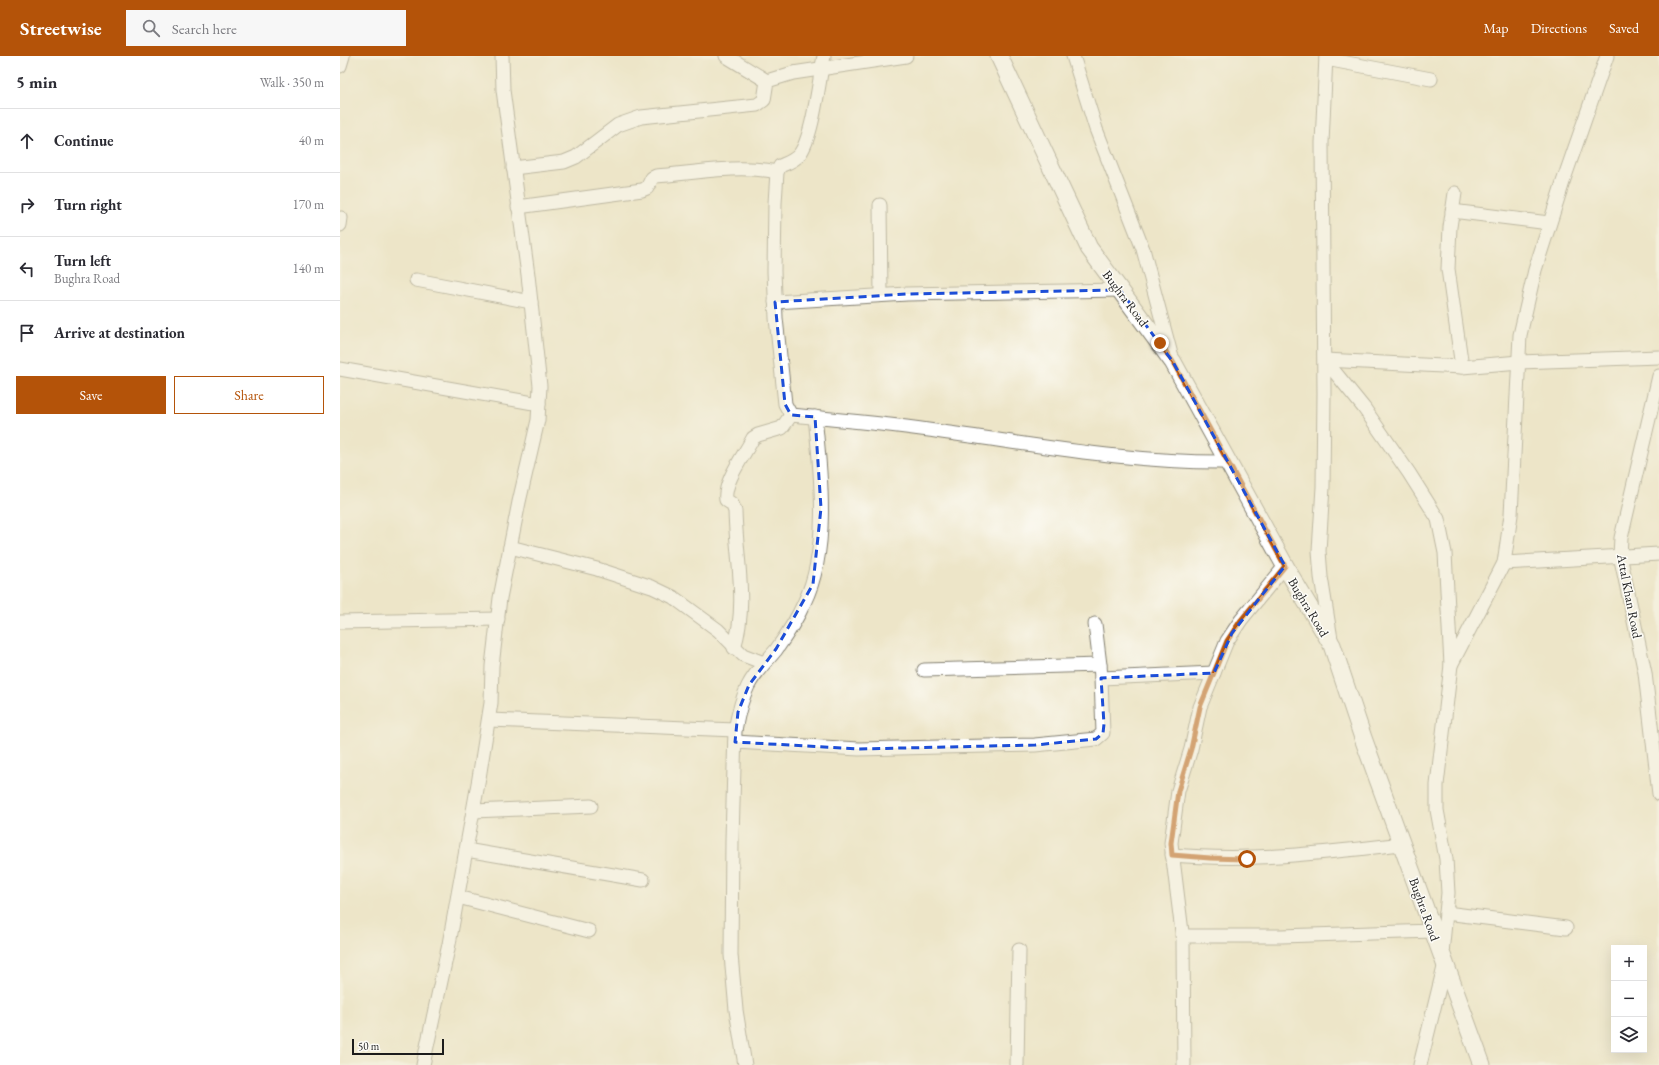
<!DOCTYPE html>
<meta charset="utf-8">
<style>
:root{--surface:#fff;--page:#f7f7f7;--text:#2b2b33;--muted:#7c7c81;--line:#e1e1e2;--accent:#b45309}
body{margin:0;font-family:"EB Garamond",serif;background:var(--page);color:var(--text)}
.controls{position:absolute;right:12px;bottom:12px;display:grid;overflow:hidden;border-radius:0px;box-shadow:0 4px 16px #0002}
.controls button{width:36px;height:36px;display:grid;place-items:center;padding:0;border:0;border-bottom:1px solid var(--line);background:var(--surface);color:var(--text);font:20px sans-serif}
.scale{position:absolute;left:12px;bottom:10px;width:92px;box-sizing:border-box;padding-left:4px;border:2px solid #1c1c1c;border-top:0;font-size:11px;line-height:14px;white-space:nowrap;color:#1c1c1c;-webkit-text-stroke:3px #fdfcf7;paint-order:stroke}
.stop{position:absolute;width:12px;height:12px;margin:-9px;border:3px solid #b45309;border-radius:50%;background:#fff}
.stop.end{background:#b45309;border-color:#fff;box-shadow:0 1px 4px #0008}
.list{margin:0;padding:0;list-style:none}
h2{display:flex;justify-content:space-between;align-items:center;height:52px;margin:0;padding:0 16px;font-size:17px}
h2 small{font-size:13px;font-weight:400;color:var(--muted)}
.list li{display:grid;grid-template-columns:26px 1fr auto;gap:12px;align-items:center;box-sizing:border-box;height:64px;padding:0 16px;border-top:1px solid var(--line)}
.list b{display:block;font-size:15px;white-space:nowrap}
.list p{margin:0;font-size:13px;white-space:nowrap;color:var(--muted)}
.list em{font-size:13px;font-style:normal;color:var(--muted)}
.actions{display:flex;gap:8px;padding:12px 16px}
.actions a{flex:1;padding:9px 0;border:1px solid var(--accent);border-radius:0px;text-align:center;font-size:14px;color:var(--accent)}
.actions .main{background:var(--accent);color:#fff}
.icon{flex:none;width:22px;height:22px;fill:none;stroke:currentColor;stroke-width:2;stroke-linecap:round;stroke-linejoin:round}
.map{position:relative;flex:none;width:1319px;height:1009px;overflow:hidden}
header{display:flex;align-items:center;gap:24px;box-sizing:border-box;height:56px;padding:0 20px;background:var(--accent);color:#fff}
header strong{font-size:19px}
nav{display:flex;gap:22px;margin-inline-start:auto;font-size:14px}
.search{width:280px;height:36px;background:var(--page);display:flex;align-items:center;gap:10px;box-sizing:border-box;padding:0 14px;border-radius:0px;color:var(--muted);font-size:15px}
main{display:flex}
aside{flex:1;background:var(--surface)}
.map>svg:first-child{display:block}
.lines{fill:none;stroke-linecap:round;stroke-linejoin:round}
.minor-casing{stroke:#848072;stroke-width:15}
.tertiary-casing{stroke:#848072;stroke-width:19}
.minor{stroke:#fff;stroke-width:13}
.tertiary{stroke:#fff;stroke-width:17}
.route{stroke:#b45309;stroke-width:5}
.marked{fill:none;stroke:#1d4ed8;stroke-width:3;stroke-dasharray:8 5;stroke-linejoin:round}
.labels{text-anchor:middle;stroke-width:3;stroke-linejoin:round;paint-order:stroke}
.street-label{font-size:13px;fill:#1c1c1c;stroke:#fdfcf7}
</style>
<header>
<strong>Streetwise</strong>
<div class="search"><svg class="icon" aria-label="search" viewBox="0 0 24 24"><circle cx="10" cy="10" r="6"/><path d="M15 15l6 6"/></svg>Search here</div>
<nav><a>Map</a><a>Directions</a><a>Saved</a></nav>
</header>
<main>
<aside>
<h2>5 min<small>Walk · 350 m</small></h2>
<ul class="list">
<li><svg class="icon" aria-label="ahead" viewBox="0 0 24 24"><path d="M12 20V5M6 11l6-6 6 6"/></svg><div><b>Continue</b></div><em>40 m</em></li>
<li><svg class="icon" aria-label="right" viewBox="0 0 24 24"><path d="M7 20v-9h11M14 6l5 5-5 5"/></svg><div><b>Turn right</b></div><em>170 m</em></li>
<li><svg class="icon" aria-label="left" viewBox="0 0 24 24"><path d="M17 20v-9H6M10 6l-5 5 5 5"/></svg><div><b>Turn left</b><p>Bughra Road</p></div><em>140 m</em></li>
<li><svg class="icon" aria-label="arrive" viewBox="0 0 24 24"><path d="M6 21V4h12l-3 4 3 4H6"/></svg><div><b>Arrive at destination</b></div></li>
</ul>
<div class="actions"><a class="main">Save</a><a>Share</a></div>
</aside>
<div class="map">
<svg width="1319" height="1009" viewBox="0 0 1319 1009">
<rect width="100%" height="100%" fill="#fdfcf7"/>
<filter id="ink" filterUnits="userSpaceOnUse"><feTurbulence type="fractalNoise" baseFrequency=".025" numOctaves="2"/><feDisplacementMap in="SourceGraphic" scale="8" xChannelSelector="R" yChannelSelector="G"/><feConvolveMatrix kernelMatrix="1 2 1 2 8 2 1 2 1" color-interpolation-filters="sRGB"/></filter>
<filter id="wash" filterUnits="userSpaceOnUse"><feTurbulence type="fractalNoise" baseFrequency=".012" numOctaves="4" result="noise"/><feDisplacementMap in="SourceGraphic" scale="16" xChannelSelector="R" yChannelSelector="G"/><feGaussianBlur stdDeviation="0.9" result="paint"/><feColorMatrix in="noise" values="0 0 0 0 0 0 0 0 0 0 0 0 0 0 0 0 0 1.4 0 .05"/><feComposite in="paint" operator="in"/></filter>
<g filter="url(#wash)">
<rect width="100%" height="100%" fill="#ede5c8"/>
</g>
<g filter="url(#ink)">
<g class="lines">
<g class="minor-casing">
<g id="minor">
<polyline points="386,0 427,25 453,17 566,0"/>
<path d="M484,0c-5,24 -11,82 -25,99 -5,6 -12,8 -19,11l-3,6 -2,31 -1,68 2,47 9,86 6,11c50,5 100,9 151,17 95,13 190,31 286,30"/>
<polyline points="733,0 756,73 803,193 832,302"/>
<polyline points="986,0 982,87 984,337 983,431 979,495 981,521 991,583"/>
<polyline points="986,3 1091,23"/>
<polyline points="0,10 3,0"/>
<polyline points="173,112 224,106 236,101 278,69 301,61 417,49 424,44 427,25"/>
<polyline points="1115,137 1110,171 1108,213 1122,311"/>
<polyline points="540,149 541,239"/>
<path d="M178,151l124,-17 5,-2 5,-10 4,-2c39,-3 82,-12 121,-4"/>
<polyline points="1112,155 1209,167"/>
<polyline points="0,169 1,162"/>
<polyline points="76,224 191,246"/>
<polyline points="435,246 567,238 780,234"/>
<polyline points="985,304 1024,352 1069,417 1098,463 1105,497 1111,609 1097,729 1097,754 1106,803 1108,837 1102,897"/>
<polyline points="985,304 1122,311 1179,306 1319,301"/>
<polyline points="0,313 199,348"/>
<polyline points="1319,320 1281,482 1280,499 1305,617 1319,738"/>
<polyline points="170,491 257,513 312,531 333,541 378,574 403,599 424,607"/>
<polyline points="1164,507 1319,498"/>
<polyline points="0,566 158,563"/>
<polyline points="755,568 760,609"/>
<path d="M394,592c14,-44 2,-91 1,-137l-3,-7 -6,-4c-3,-18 19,-46 27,-62l5,-3 24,-7 9,-13"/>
<polyline points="1111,609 1164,507 1171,459 1180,279 1195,214 1223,126 1267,0"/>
<polyline points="584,614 760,609 761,622 874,617"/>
<polyline points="149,664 395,674"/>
<polyline points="395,686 519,693 600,691 695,689 756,683 763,677 761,622"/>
<polyline points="133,755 251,750"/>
<polyline points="126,794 303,824"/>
<path d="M832,799c79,7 152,-2 230,-11"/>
<polyline points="118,841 249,875"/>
<polyline points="1106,857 1226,872"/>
<polyline points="842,880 941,880 1093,875"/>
<polyline points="83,1009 109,888 139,722 151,647 152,610 160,542 179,446 198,364 200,330 188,219 163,34 162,0"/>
<path d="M405,1009l-9,-55 -5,-55 1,-115 3,-110c3,-16 6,-30 13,-44 7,-14 18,-24 28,-36 10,-14 21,-31 28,-47 26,-52 17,-129 11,-186"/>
<polyline points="677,1009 679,894"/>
<polyline points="844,1009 843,884 831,787 838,735 851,693 860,651 887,585 901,564 945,510"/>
<polyline points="1080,1009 1105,907"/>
</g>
</g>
<g class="tertiary-casing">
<polyline id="tertiary" points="659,0 749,192 833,306 949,517 992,589 1023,682 1142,1009"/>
</g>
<use href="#minor" class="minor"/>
<use href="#tertiary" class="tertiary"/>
</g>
</g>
<g class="lines" filter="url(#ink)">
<polyline class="route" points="820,287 833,306 945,510 901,564 887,585 860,651 851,693 838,735 831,787 832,799 870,802 907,803"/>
</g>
<path d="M0 0H1319V1009H0ZM780,234l53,72 112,204 -53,67 -18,40 -113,5 3,46 -1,9 -7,6 -61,6 -176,4 -124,-7 3,-30 11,-27 27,-36 37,-65 8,-76 -6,-91 -24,-2 -6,-11 -10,-102 132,-8z" fill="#ede5c8" fill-opacity=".55" fill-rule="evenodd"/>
<path class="marked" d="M780,234l53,72 112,204 -53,67 -18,40 -113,5 3,46 -1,9 -7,6 -61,6 -176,4 -124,-7 3,-30 11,-27 27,-36 37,-65 8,-76 -6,-91 -24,-2 -6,-11 -10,-102 132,-8z"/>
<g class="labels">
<g class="street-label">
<text transform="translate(786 242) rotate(53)" y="5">Bughra Road</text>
<text transform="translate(1290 540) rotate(79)" y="5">Attal Khan Road</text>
<text transform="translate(969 551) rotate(59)" y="5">Bughra Road</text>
<text transform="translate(1085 853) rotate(70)" y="5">Bughra Road</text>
</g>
</g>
</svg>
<div class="controls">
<button>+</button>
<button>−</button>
<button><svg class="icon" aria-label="layers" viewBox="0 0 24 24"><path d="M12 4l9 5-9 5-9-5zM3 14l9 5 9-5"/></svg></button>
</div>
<div class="scale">50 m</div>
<div class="stop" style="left:907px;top:803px"></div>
<div class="stop end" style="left:820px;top:287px"></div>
</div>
</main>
